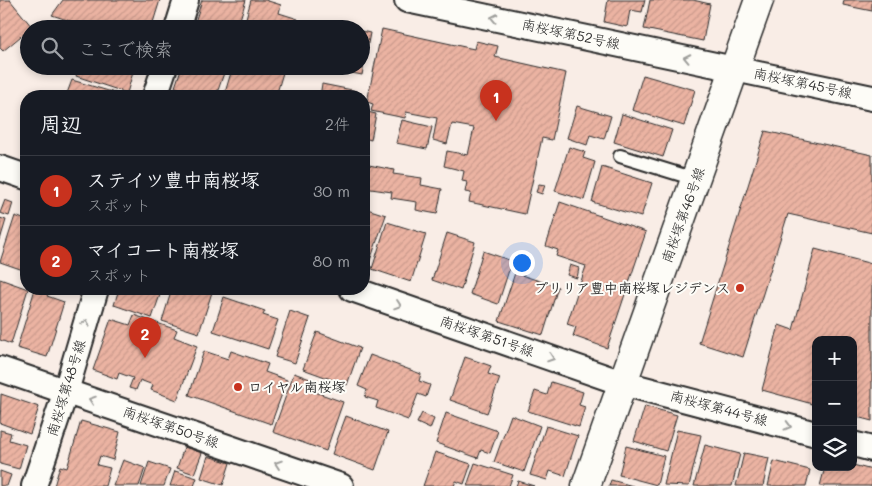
<!DOCTYPE html>
<html lang="ja">
<meta charset="utf-8">
<style>
:root{--surface:#171b24;--page:#242831;--text:#f1f3f6;--muted:#9ea1a6;--line:#363941;--accent:#c8321e}
body{margin:0;font-family:Mali,"Klee One",sans-serif;background:var(--page);color:var(--text)}
.controls{position:absolute;right:15px;bottom:15px;display:grid;overflow:hidden;border-radius:10px;box-shadow:0 2px 8px #0003}
.controls button{width:45px;height:45px;display:grid;place-items:center;padding:0;border:0;border-bottom:1px solid var(--line);background:var(--surface);color:var(--text);font:25px sans-serif}
.you{position:absolute;left:521px;top:262px;width:18px;height:18px;margin:-12px;border:4px solid #fff;border-radius:50%;background:#1a73e8;box-shadow:0 0 0 8px #1a73e833}
.badge{display:grid;place-items:center;width:32px;height:32px;border-radius:50%;background:var(--accent);color:#fff;font-size:16px;font-weight:700}
.pin{position:absolute;translate:-50% -41px;filter:drop-shadow(0 1px 2px #0008)}
.pin::after{content:'';position:absolute;top:26px;width:18px;height:15px;background:inherit;clip-path:polygon(0 0,100% 0,50% 100%)}
.list{margin:0;padding:0;list-style:none}
h2{display:flex;justify-content:space-between;align-items:center;height:65px;margin:0;padding:0 20px;font-size:21px}
h2 small{font-size:16px;font-weight:400;color:var(--muted)}
.list li{display:grid;grid-template-columns:32px 1fr auto;gap:15px;align-items:center;box-sizing:border-box;height:70px;padding:0 20px;border-top:1px solid var(--line)}
.list b{display:block;font-size:19px;white-space:nowrap}
.list p{margin:0;font-size:16px;white-space:nowrap;color:var(--muted)}
.list em{font-size:16px;font-style:normal;color:var(--muted)}
.icon{flex:none;width:28px;height:28px;fill:none;stroke:currentColor;stroke-width:2;stroke-linecap:round;stroke-linejoin:round}
.map{position:relative;flex:none;width:872px;height:486px;overflow:hidden}
.search{position:absolute;background:var(--surface);box-shadow:0 2px 8px #0003;left:20px;top:20px;width:350px;height:55px;display:flex;align-items:center;gap:12px;box-sizing:border-box;padding:0 18px;border-radius:28px;color:var(--muted);font-size:19px}
.panel{position:absolute;background:var(--surface);box-shadow:0 2px 8px #0003;left:20px;top:90px;width:350px;height:205px;border-radius:20px}
.map>svg:first-child{display:block}
.building{fill:url(#building-hatch);stroke:#2b2b2b}
.lines{fill:none;stroke-linecap:round;stroke-linejoin:round}
.service-casing{stroke:#2b2b2b;stroke-width:16}
.minor-casing{stroke:#2b2b2b;stroke-width:28}
.tertiary-casing{stroke:#2b2b2b;stroke-width:31}
.service{stroke:#fdfcf7;stroke-width:12}
.minor{stroke:#fdfcf7;stroke-width:24}
.tertiary{stroke:#fdfcf7;stroke-width:28}
.oneway{stroke:#9e9e9b}
.poi-dot{fill:#c8321e;stroke:#fdfcf7;stroke-width:2}
.labels{text-anchor:middle;stroke-width:4;stroke-linejoin:round;paint-order:stroke}
.street-label{font-size:14px;fill:#2b2b2b;stroke:#fdfcf7}
.poi-label{font-size:14px;font-weight:bold;fill:#2b2b2b;stroke:#fdfcf7;text-anchor:end}
</style>
<div class="map">
<svg width="872" height="486" viewBox="0 0 872 486">
<defs>
<pattern id="building-hatch" width="6" height="6" patternUnits="userSpaceOnUse" patternTransform="scale(1.25)"><rect width="6" height="6" fill="#ebb3a2"/><path d="M-1 1l2-2M0 6l6-6M5 7l2-2" fill="none" stroke="#ca9a8c"/></pattern>
</defs>
<rect width="100%" height="100%" fill="#f9ede6"/>
<filter id="ink" filterUnits="userSpaceOnUse"><feTurbulence type="fractalNoise" baseFrequency=".02" numOctaves="2"/><feDisplacementMap in="SourceGraphic" scale="10" xChannelSelector="R" yChannelSelector="G"/><feConvolveMatrix kernelMatrix="1 2 1 2 8 2 1 2 1" color-interpolation-filters="sRGB"/></filter>
<g filter="url(#ink)">
<g class="building">
<polygon points="0,0 10,0 32,27 3,51 0,48"/>
<polygon points="63,0 160,0 151,29 94,29 52,15"/>
<polygon points="202,0 246,0 237,29 193,29"/>
<polygon points="251,0 265,0 281,5 279,13 298,19 295,29 243,29"/>
<polygon points="608,0 645,0 642,12 630,10 627,27 604,22"/>
<polygon points="650,0 693,0 710,4 703,41 644,29"/>
<polygon points="844,0 872,0 872,11 843,5"/>
<polygon points="382,29 474,49 476,41 498,46 495,57 566,73 552,140 542,138 525,214 469,202 471,193 465,192 467,182 462,181 464,171 444,166 447,151 468,155 474,128 452,124 447,144 433,140 437,118 406,112 405,118 371,111 373,104 367,102"/>
<polygon points="361,31 370,33 362,75 316,66 361,66"/>
<polygon points="79,66 127,66 134,69 127,93 76,76"/>
<polygon points="182,66 205,66 224,73 216,96 189,96 190,92 175,87"/>
<polygon points="233,66 285,66 276,96 224,96"/>
<polygon points="643,75 695,90 684,126 632,110"/>
<polygon points="72,80 125,96 66,96"/>
<polygon points="322,84 357,91 356,96 320,96"/>
<polygon points="577,106 611,116 604,139 590,135 587,145 567,138"/>
<polygon points="367,112 376,114 371,140 364,138"/>
<polygon points="622,114 672,130 663,157 614,142"/>
<polygon points="402,120 432,127 427,149 396,143"/>
<polygon points="765,131 872,155 872,233 788,214 743,357 699,343"/>
<polygon points="569,147 585,152 583,158 595,162 584,200 555,191"/>
<polygon points="364,164 394,170 393,174 422,178 421,185 442,189 437,214 416,210 417,202 391,198 392,192 364,188"/>
<polygon points="602,167 652,183 641,217 592,202"/>
<polygon points="539,184 545,185 542,194 536,192"/>
<polygon points="5,200 13,203 9,216 0,213"/>
<polygon points="560,202 646,232 607,348 573,336 576,327 567,324 586,266 556,256 558,250 546,246"/>
<polygon points="364,208 386,215 366,272 364,271"/>
<polygon points="15,216 26,220 26,271 0,262"/>
<polygon points="0,218 6,220 0,240"/>
<polygon points="387,222 426,234 411,282 372,269"/>
<polygon points="447,233 475,242 461,290 432,280"/>
<polygon points="815,249 872,264 872,421 853,416 853,340 816,340 816,405 762,390 779,325 793,330"/>
<polygon points="483,251 512,261 498,304 470,294"/>
<polygon points="570,265 579,268 577,278 567,275"/>
<polygon points="515,273 558,287 543,335 499,321"/>
<polygon points="0,279 28,289 11,344 0,340"/>
<polygon points="35,289 50,289 47,296 64,302 47,357 17,348"/>
<polygon points="119,289 162,289 152,318 114,305"/>
<polygon points="172,289 213,289 199,333 162,321"/>
<polygon points="224,297 265,311 263,315 278,320 268,349 213,331"/>
<polygon points="290,311 310,318 295,363 275,357"/>
<polygon points="134,315 177,330 174,337 197,346 177,400 151,390 153,385 140,380 136,390 129,388 133,378 119,373 117,379 93,370 111,319 130,325"/>
<polygon points="317,332 360,348 347,385 303,369"/>
<polygon points="204,351 228,359 231,351 268,364 265,372 287,380 271,424 189,395"/>
<polygon points="370,355 421,374 419,381 430,385 426,397 418,394 408,420 376,408 378,401 365,397 367,390 358,386"/>
<polygon points="465,357 491,366 488,374 500,378 487,413 450,400"/>
<polygon points="294,373 310,379 307,389 343,402 326,451 273,432"/>
<polygon points="551,382 583,392 579,405 585,407 579,427 528,411 535,391 547,395"/>
<polygon points="1,394 39,407 30,434 0,423"/>
<polygon points="645,406 677,415 666,451 634,441"/>
<polygon points="422,413 434,419 430,429 417,423"/>
<polygon points="446,413 498,431 490,453 481,450 478,458 436,443"/>
<polygon points="511,415 540,426 524,472 494,462"/>
<polygon points="346,416 388,432 375,470 332,454"/>
<polygon points="81,421 120,432 113,460 100,456 97,465 110,468 105,486 54,486 60,466 67,468"/>
<polygon points="546,426 578,436 565,476 550,471 547,480 530,475"/>
<polygon points="0,430 11,433 9,440 26,445 19,469 0,464"/>
<polygon points="677,430 701,435 689,486 664,485"/>
<polygon points="705,445 740,454 732,486 694,486"/>
<polygon points="626,446 664,456 657,485 619,475"/>
<polygon points="184,447 202,453 194,474 177,468"/>
<polygon points="435,452 471,464 464,484 456,481 454,486 423,486"/>
<polygon points="744,453 769,458 763,486 736,486"/>
<polygon points="208,456 230,463 223,485 201,478"/>
<polygon points="123,460 145,468 139,486 113,486"/>
<polygon points="774,461 810,470 806,486 768,486"/>
<polygon points="149,462 170,469 164,486 141,486"/>
<polygon points="475,463 513,475 509,486 467,486"/>
<polygon points="853,465 872,470 872,486 820,486 825,467 853,467"/>
<polygon points="0,471 11,475 7,486 0,486"/>
<polygon points="175,471 197,478 194,486 170,486"/>
<polygon points="611,480 633,486 609,486"/>
<polygon points="518,481 534,486 516,486"/>
</g>
<g class="lines">
<g class="service-casing">
<polyline id="service" points="620,156 695,179"/>
</g>
<g class="minor-casing">
<g id="minor">
<polyline points="407,0 872,98"/>
<polyline points="177,29 186,0"/>
<polyline points="155,96 165,66"/>
<polyline points="0,168 26,177"/>
<polyline points="352,289 622,383 816,434"/>
<polyline points="0,369 341,486"/>
<polyline points="853,444 872,449"/>
<polyline points="34,486 66,391 96,289"/>
</g>
</g>
<g class="tertiary-casing">
<polyline id="tertiary" points="586,486 759,0"/>
</g>
<use href="#service" class="service"/>
<use href="#minor" class="minor"/>
<use href="#tertiary" class="tertiary"/>
</g>
<defs><path id="oneway-chevron" d="M-2-3.5L2.5 0L-2 3.5" fill="none" stroke-width="1.6" stroke-linecap="round" stroke-linejoin="round" transform="scale(1.25)"/></defs>
<g class="oneway">
<use href="#oneway-chevron" transform="translate(494 18) rotate(-168)"/>
<use href="#oneway-chevron" transform="translate(687 58) rotate(-168)"/>
<use href="#oneway-chevron" transform="translate(398 305) rotate(19)"/>
<use href="#oneway-chevron" transform="translate(86 323) rotate(-74)"/>
<use href="#oneway-chevron" transform="translate(551 358) rotate(19)"/>
<use href="#oneway-chevron" transform="translate(92 400) rotate(-161)"/>
<use href="#oneway-chevron" transform="translate(788 426) rotate(15)"/>
<use href="#oneway-chevron" transform="translate(278 464) rotate(-161)"/>
</g>
</g>
<g class="poi-dot">
<circle cx="740" cy="288" r="5"/>
<circle cx="238" cy="387" r="5"/>
</g>
<g class="labels">
<g class="street-label">
<text transform="translate(571 34) rotate(12)" y="5">南桜塚第52号線</text>
<text transform="translate(803 83) rotate(12)" y="5">南桜塚第45号線</text>
<text transform="translate(683 215) rotate(-70)" y="5">南桜塚第46号線</text>
<text transform="translate(487 336) rotate(19)" y="5">南桜塚第51号線</text>
<text transform="translate(66 388) rotate(-73)" y="5">南桜塚第48号線</text>
<text transform="translate(719 408) rotate(15)" y="5">南桜塚第44号線</text>
<text transform="translate(171 427) rotate(19)" y="5">南桜塚第50号線</text>
</g>
<g class="poi-label">
<text x="730" y="293">プリリア豊中南桜塚レジデンス</text>
<text x="248" y="392" text-anchor="start">ロイヤル南桜塚</text>
</g>
</g>
</svg>
<div class="controls">
<button>+</button>
<button>−</button>
<button><svg class="icon" aria-label="layers" viewBox="0 0 24 24"><path d="M12 4l9 5-9 5-9-5zM3 14l9 5 9-5"/></svg></button>
</div>
<div class="you"></div>
<div class="pin badge" style="left:496px;top:121px">1</div>
<div class="pin badge" style="left:145px;top:358px">2</div>
<div class="search"><svg class="icon" aria-label="search" viewBox="0 0 24 24"><circle cx="10" cy="10" r="6"/><path d="M15 15l6 6"/></svg>ここで検索</div>
<section class="panel">
<h2>周辺<small>2件</small></h2>
<ul class="list">
<li><span class="badge">1</span><div><b>ステイツ豊中南桜塚</b><p>スポット</p></div><em>30 m</em></li>
<li><span class="badge">2</span><div><b>マイコート南桜塚</b><p>スポット</p></div><em>80 m</em></li>
</ul>
</section>
</div>
